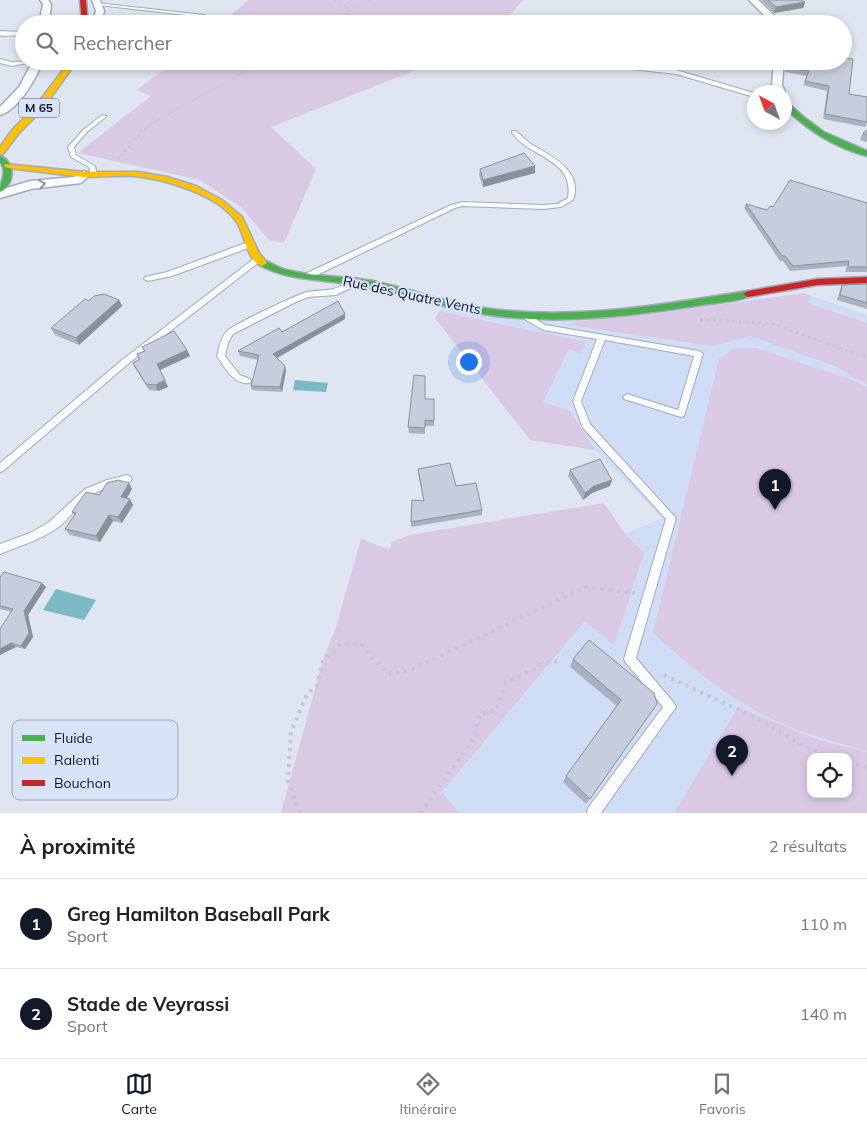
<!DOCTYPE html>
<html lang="fr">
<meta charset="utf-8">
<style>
:root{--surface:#fff;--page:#f2f2f2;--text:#202124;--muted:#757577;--line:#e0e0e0;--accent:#111827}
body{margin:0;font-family:Mulish,sans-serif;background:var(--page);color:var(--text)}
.controls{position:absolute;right:15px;bottom:15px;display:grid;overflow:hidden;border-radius:10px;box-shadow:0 2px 8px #0003}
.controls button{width:45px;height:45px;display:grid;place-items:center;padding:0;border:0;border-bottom:1px solid var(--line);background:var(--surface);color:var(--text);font:25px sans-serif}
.compass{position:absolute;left:747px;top:85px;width:45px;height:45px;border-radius:50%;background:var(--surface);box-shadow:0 2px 8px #0003;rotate:319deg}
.you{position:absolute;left:468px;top:361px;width:18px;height:18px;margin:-12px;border:4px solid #fff;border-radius:50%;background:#1a73e8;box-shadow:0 0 0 8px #1a73e833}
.badge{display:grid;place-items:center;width:32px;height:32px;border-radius:50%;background:var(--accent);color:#fff;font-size:16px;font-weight:700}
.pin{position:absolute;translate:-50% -41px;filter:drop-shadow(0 1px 2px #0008)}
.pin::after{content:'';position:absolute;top:26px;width:18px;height:15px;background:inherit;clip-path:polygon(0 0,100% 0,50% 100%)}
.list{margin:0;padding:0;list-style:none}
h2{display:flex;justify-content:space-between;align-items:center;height:65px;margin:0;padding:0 20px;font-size:21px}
h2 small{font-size:16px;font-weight:400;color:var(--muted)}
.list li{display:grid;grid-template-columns:32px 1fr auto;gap:15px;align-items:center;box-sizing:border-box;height:90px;padding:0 20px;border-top:1px solid var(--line)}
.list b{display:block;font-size:19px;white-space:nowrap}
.list p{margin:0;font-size:16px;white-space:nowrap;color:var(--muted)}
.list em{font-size:16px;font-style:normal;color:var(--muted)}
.icon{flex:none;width:28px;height:28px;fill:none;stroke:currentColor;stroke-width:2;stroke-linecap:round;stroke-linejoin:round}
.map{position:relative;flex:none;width:867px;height:813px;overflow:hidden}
.search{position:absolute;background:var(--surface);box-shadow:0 2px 8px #0003;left:15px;right:15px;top:15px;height:55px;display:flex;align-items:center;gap:12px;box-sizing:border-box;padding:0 18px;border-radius:28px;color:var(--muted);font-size:19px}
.sheet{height:245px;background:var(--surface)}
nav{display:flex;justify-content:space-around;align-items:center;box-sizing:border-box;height:70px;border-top:1px solid var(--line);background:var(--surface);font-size:14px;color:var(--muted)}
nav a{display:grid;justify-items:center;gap:2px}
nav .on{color:var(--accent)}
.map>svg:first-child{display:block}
.built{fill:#d0ddf6;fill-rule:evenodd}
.green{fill:#dac9e4;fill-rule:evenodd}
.water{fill:#7bbac4}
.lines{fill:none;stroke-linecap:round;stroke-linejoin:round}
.lane-casing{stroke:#a3aab9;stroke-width:2}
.street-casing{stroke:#a3aab9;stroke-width:3}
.fast-casing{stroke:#a3aab9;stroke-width:3}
.slow-casing{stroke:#a3aab9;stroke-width:3}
.jam-casing{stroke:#a3aab9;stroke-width:3}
.path-far3{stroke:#c4c7cc;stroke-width:2;stroke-dasharray:1 2.5;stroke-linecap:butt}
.path-far2{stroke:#c4c7cc;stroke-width:2.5;stroke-dasharray:2 3;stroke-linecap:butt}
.path-far1{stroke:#c4c7cc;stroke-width:3;stroke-dasharray:2.5 4;stroke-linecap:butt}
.path{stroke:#c4c7cc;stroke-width:4;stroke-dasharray:3 5;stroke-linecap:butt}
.lane{fill:#fafbfd;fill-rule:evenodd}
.street{fill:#fafbfd;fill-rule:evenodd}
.fast{fill:#4caf50;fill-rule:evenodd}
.slow{fill:#ffc107;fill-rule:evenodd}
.jam{fill:#c62828;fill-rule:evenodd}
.wall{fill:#aab1bf}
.shaded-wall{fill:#8b909b}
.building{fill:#c6cede;stroke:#8b909b}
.oneway{stroke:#90949e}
.labels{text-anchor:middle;stroke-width:4.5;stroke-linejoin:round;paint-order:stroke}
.shield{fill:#d8e3f8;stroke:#4b5468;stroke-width:1}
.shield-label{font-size:12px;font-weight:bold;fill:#0e172a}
.street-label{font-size:14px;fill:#0e172a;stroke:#d8e3f8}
.key{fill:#d8e3f8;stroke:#9ba6ba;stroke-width:1}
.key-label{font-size:14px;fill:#0e172a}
</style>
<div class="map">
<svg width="867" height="813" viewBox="0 0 867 813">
<rect width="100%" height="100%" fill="#dfe5f1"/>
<path class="built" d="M803,293l64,22v498h-586l42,-153 13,-33 25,-88 29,11 2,-8 18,-7 194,-32 21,31 37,-16 -67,-68 -65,-10 -95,-122 6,-10 101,13h36l81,-8zM811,757h37v37h-37z"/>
<g class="green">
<polygon points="249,0 523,0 502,24 220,24"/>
<polygon points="175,61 439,61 271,127 316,169 284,243 269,240 242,208 200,180 78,153 151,96 137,90"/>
<polygon points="803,293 811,296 808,303 867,323 867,384 850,376 838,367 750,336 713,346 568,325 578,321 659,313"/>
<polygon points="439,311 586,342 581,353 569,349 543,402 570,411 595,450 530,440 435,318"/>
<path d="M735,348h21l91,30 20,9v364c-27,-8 -54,-15 -80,-25 -51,-21 -94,-56 -134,-93l66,-274z"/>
<polygon points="604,503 625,534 644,553 614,646 585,621 442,792 459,813 281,813 323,660 336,627 361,539 390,550 392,542 410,535"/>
<path d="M738,707l80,33 49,12v61h-193zM811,757h37v37h-37z"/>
</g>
<g class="water">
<polygon points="295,380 328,383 326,392 293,390"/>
<polygon points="56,589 96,600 84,620 43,610"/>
</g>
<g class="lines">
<g class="lane-casing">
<g id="lane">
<polygon points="96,3 204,15 206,16 204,17 98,5 96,5"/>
<polygon points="0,31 24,32 24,35 2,36 0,35"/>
<polygon points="0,59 12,62 37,61 12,66 0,63"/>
<polygon points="625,65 676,70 754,93 754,97 676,74 623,68 623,66"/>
<polygon points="102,115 107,116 87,132 74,147 76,155 95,166 97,175 94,177 91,175 89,167 71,157 68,147 83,130"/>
<path d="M512,131h4c5,4 9,9 15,13 20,12 53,27 42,56l-12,7 -18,2 -81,-3 -7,2 -142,69h-6v-4l144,-68 11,-3 81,3 14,-1 11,-6c5,-30 -20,-38 -41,-51 -6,-4 -11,-9 -15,-14z"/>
<polygon points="248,242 251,242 255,244 254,246 172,276 148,281 144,279 145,277 167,272"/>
<polygon points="256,257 259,257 263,259 128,364 3,471 0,472 0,463 122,360"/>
<path d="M350,279h3l4,2 -6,7 -15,7 -28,2 -12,5 -63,32 -5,9 -3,13 15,19 10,4 1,2 -1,2c-16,2 -24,-14 -32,-25l-1,-2c2,-8 4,-19 10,-25 5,-6 71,-37 80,-39 17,-3 29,1 43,-13z"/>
<polygon points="526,313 545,325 699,351 703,354 684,416 681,417 624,399 623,397 627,394 678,410 694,356 605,340 581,401 590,424 676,518 636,658 674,703 676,707 601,813 587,813 588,808 663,707 626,663 624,659 666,519 583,428 573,401 597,339 543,330 523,318 522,316 523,314"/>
<path d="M127,475l3,1 2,3 -2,3c-12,4 -25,5 -37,12 -13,8 -21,22 -33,32 -17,13 -40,20 -60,28v-10l30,-11 19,-11 36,-33 22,-9z"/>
</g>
</g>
<g class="street-casing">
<g id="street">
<polygon points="40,0 48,0 51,4 49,24 39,24 43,4"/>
<polygon points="92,0 100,0 104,11 101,24 92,24 96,11"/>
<polygon points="749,0 758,0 783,24 773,24"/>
<path d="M33,61h10c-7,17 -24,49 -43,54v-8l19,-20z"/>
<polygon points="774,61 784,61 782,85 785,92 784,93 775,92 772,85"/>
<polygon points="84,171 90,175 81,183 31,189 0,198 0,190 30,181 74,177"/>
</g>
</g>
<g class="fast-casing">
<g id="fast">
<path d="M784,100l21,18 19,14 43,19v5c-31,-8 -60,-26 -83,-49z"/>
<path d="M0,156c16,6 15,29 0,36 0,-11 8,-20 0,-30z"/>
<path d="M262,260c9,2 16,8 25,10 28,7 58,6 86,11 37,8 73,21 111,27 88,13 177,-3 264,-17l5,3c-7,7 -40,9 -51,11 -72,11 -146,21 -219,9 -41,-6 -80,-21 -121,-28 -35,-7 -71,-4 -103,-21l-2,-2z"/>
</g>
</g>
<g class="slow-casing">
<g id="slow">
<polygon points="70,61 77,61 41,111 19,133 3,154 0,154 0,147 13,129 35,107"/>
<path d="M5,164l80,8h53l29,5 29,9 26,14 20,17 17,36 8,10 -5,3c-15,-5 -17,-30 -24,-42 -17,-29 -73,-45 -104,-48 -16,-1 -33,1 -50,1l-76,-9 -4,-2z"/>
</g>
</g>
<g class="jam-casing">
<g id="jam">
<polygon points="80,0 86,0 88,24 82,24"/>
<polygon points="867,277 867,283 817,285 748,297 743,294 748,291 817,279"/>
</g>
</g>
<g class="path-far3">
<polyline points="335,0 348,8 348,13"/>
<polyline points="326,24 371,0"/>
<polyline points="139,134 154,122 264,61"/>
</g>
<polyline class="path-far2" points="118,159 141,133"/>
<polyline class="path-far1" points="700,320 770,323 867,358"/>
<g class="path">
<polyline points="664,675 756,718 804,746 831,757"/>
<polyline points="848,763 867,767"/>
<polyline points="300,813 288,781 291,732 307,694 317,685 323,661 341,644 361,644 388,674 408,671 586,587 635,593"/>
<polyline points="420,813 474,739 480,714 496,710 506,683 544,663 557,661"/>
</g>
<use href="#lane" class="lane"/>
<use href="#street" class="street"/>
<use href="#fast" class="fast"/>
<use href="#slow" class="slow"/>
<use href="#jam" class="jam"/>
</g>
<g class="wall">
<polygon points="761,0 801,0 805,2 803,8 774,13"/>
<polygon points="799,61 843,61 849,94 867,97 867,122 865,127 823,119 827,91 803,85 807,76 785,72 787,67 800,62"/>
<polygon points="867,130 867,142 860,140 863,133"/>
<polygon points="480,169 535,173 483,187 479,175"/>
<polygon points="867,203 867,272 845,272 847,266 790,271 783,261 780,261 744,208 746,204 767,210 773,207"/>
<polygon points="867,284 867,309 837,300 840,290 842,285"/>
<polygon points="119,300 122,306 79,345 55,335 51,328 89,301"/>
<polygon points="345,314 345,319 277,358 285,366 286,371 282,392 252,390 251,386 258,360 240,356 238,351 282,332"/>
<polygon points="142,347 187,350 190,356 160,370 168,387 158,391 149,390 136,369 133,363 139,360 137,354 144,351"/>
<polygon points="425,399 434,399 434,426 425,426 425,434 409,433 408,427"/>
<polygon points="418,469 456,486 482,510 482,515 411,527 412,500 424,501 418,473"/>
<polygon points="570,470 612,480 610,486 592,493 583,500 568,476"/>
<polygon points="132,489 127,498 133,505 122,523 113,521 100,542 70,535 65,529 75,516 72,512 99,495"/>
<polygon points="0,577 42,583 46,587 28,615 33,637 25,649 16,647 0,655 12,612 0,609"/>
<polygon points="573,659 657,704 586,804 563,782 566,776 617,706 570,667"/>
</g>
<g class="shaded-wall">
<polygon points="805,2 803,8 774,13 776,7"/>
<polygon points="535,166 535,173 483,187 483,180"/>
<polygon points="119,300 122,306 79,345 76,338"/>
<polygon points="345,314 345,319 275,359 273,354"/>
<polygon points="187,350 190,356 160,370 157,364"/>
<polygon points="285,366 286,371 282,392 280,387"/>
<polygon points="165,380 168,387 158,391 155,385"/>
<polygon points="612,480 610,486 592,493 583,500 585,493 594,486"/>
<polygon points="129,483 132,489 124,503 121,497"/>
<polygon points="130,499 133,505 122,523 118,517"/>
<polygon points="109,515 113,521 100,542 96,536"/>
<polygon points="42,583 46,587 28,615 33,637 25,649 21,646 24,611"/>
<polygon points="11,643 16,647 0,655 0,649"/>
</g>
<g class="building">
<polygon points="768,0 801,0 805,2 776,7"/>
<polygon points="843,58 853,59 849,94 867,97 867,122 825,114 829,86 805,81 809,71 787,67 800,61 843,61"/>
<polygon points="867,130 867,135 863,133"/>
<polygon points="524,153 535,166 483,180 480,169"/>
<polygon points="790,180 867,203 867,267 848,267 849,261 793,266 785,256 782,256 746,204 767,210 770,206 773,207"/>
<polygon points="867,284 867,303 840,295 842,285"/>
<polygon points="104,294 119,300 76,338 51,328 85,299 89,301 94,296"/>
<polygon points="338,301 345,314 273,354 285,366 280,387 251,386 259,355 238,351 279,328 282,332"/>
<polygon points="174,331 187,350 157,364 165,380 155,385 146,384 133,363 140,359 137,354 145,351 142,347"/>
<polygon points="414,375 425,376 425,399 434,399 434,421 425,420 425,428 408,427"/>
<polygon points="600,459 612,480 594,486 585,493 570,470"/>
<polygon points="450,463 456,486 476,483 482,510 411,522 412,500 424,501 418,469"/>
<polygon points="118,480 129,483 121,497 130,499 118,517 109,515 96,536 65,529 76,513 72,512 86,492 99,495 107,483"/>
<polygon points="4,572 42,583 24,611 29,633 21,646 11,643 0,649 0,629 13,609 0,606 0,577"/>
<polygon points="589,640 654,693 657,704 590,799 566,776 621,700 573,659"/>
</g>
<defs><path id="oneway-chevron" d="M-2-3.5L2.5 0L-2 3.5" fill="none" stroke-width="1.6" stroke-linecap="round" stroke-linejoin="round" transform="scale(1.25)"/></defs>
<use class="oneway" href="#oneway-chevron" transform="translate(42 184) rotate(-8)"/>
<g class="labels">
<rect class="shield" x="19" y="98.5" width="40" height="19" rx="4"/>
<g class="shield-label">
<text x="39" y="112">M 65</text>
</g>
<g class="street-label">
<text transform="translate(412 295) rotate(12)" y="5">Rue des Quatre Vents</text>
</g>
</g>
<rect x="12" y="720" width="166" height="80" rx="8" class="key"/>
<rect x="22" y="735" width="23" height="6" fill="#4caf50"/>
<rect x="22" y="757" width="23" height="7" fill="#ffc107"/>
<rect x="22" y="780" width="23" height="6" fill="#c62828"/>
<g class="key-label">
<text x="54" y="743">Fluide</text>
<text x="54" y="765">Ralenti</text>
<text x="54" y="788">Bouchon</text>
</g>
</svg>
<div class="controls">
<button><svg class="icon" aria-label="locate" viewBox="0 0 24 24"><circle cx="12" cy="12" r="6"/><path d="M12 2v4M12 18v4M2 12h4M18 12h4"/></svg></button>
</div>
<svg class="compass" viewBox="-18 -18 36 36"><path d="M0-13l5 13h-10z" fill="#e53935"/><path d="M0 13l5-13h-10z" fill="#757577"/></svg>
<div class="you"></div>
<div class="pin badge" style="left:775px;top:510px">1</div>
<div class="pin badge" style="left:732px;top:776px">2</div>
<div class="search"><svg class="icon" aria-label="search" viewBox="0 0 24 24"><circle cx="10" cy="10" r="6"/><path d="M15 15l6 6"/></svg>Rechercher</div>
</div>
<section class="sheet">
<h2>À proximité<small>2 résultats</small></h2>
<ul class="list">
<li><span class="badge">1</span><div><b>Greg Hamilton Baseball Park</b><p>Sport</p></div><em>110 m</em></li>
<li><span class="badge">2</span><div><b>Stade de Veyrassi</b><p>Sport</p></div><em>140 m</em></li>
</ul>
</section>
<nav>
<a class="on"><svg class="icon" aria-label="map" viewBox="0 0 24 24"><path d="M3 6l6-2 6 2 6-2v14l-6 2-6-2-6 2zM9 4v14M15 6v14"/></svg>Carte</a>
<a><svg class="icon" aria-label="directions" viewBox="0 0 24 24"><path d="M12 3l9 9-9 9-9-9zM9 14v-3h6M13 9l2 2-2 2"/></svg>Itinéraire</a>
<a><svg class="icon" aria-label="saved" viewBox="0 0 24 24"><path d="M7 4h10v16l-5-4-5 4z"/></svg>Favoris</a>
</nav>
